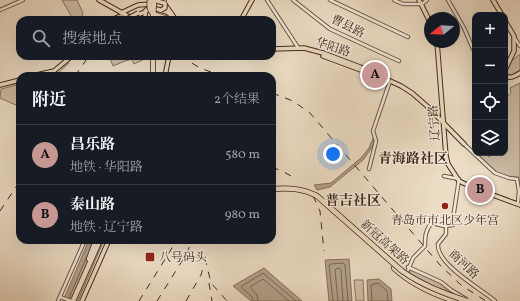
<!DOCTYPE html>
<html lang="zh">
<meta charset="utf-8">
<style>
:root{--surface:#171b24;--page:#20242c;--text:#f1f3f6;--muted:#9ea1a6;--line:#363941;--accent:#c59692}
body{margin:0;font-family:Vollkorn,"Noto Serif SC",serif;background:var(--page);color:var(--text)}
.controls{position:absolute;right:12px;top:12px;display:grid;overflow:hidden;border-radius:8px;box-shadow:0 4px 16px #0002}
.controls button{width:36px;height:36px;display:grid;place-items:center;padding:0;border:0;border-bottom:1px solid var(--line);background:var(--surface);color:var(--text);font:20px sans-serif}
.compass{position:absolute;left:424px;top:12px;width:36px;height:36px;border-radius:50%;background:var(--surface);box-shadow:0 4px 16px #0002;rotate:252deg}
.you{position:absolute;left:333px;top:154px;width:14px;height:14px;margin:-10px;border:3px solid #fff;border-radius:50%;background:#1a73e8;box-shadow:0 0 0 6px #1a73e833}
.badge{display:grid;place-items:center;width:26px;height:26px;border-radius:50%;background:var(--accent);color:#111;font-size:13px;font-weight:700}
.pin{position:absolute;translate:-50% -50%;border:2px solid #fff;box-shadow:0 1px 4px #0006}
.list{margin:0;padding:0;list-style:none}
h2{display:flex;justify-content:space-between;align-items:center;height:52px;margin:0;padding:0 16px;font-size:17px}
h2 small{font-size:13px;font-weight:400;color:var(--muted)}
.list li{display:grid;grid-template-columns:26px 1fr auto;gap:12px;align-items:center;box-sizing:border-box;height:60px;padding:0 16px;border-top:1px solid var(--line)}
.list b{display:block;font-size:15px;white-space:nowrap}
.list p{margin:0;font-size:13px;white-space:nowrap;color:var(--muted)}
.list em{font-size:13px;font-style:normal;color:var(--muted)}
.icon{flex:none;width:22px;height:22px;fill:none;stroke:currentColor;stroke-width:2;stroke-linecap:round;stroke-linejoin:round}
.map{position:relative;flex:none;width:520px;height:301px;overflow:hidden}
.search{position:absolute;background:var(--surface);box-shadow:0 4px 16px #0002;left:16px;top:16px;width:260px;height:44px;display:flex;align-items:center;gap:10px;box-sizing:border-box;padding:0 14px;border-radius:12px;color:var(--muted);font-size:15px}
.panel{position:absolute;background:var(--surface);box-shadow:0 4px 16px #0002;left:16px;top:72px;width:260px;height:172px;border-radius:12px}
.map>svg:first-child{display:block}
.green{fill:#cfbea7;stroke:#887460}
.water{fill:#b29f8a;stroke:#85705d}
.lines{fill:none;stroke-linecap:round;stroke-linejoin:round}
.shore{stroke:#7a6452;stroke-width:1}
.stream{stroke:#85705d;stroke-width:1}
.minor-casing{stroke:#6c5644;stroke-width:4.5}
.major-casing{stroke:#42291a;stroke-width:5.5}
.highway-casing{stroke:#42291a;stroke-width:6}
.minor{stroke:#f3e8d9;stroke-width:2.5}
.major{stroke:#ecdcc4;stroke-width:3.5}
.highway{stroke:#ecdcc4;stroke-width:4.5}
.rail{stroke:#42291a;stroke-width:1;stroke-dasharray:7 7;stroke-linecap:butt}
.major-bridge-casing{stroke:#42291a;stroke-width:5.5;stroke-linecap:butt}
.highway-bridge-casing{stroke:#42291a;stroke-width:6;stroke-linecap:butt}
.major-bridge{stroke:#ecdcc4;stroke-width:3.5}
.highway-bridge{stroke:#ecdcc4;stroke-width:4.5}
.poi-dot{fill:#8f2418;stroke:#f3e8d9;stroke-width:1.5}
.labels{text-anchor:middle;stroke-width:3;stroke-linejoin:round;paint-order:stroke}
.street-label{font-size:12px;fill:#42291a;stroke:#f3e8d9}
.poi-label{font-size:12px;fill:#42291a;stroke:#f3e8d9}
.quarter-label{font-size:14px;font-weight:bold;fill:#42291a;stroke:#f3e8d9}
</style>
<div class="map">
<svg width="520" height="301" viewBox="0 0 520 301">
<rect width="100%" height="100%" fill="#ecdcc4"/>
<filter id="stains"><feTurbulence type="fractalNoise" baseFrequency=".005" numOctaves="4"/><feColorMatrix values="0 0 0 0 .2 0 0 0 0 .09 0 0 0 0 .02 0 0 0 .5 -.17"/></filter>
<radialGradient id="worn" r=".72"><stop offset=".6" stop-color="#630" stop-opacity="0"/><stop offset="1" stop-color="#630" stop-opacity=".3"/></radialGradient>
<g class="green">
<polygon points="62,0 77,0 83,13 81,18 78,20 73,19"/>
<polygon points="520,54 520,70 512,75 508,75 506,70 509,63"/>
<polygon points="109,56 149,56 149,57 134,64 132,60 141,57 125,61 113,66"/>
<polygon points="520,83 520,190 518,177 508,177 495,172 478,155 480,153 485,153 489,157 491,155 489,153 505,153 505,95 509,95 511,92 510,88"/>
<polygon points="20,84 20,102 18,106 0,98 1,89"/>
<polygon points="410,269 440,281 459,296 433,287 409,273"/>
<polygon points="354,280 363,280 364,301 356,301"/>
</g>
<g class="water">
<polygon points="374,136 375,139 373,146 363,160 330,187 317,190 314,185 331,183 361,158 369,148"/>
<polygon points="89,240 104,240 78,301 63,301"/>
<polygon points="349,259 352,301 329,301 325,260"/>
<polygon points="264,268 302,301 251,301 233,286"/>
<polygon points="379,279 391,289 392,301 368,301 367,280"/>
</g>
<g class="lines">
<g class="shore">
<polyline points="69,298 87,256"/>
<polyline points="253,301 252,297 242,288 242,286 263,273 296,301"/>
<polyline points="258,301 257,295 250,287 263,279 289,301"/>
<polyline points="333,301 329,265 331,264 343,263 345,265 348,301"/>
<polyline points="338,301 335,270 336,269 339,268 341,270 343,301"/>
<polyline points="372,301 371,285 378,283 387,291 388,301"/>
</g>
<g class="stream">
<polyline points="138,15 144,20"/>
<polyline points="53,76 58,73 69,63"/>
<polyline points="6,85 20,83"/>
</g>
<g class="minor-casing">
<g id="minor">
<polyline points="267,0 299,49"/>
<polyline points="293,0 330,29 399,61"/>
<polyline points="330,0 408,37"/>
<polyline points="394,0 403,4 421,4"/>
<polyline points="448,0 464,28 473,49"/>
<polyline points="422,4 427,0"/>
<polyline points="0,10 23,0"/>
<polyline points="514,37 520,46"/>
<polyline points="464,144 495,173 509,178 517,179 519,191 518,203"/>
<polyline points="369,169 376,141 373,131 390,81"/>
<polyline points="444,176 459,179 452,225"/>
<path d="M446,226v8l-8,10c-2,20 43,45 57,57"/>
<polyline points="408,267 441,282 451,290 466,299"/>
<path d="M406,275l7,-17 12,-12c0,-9 0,-16 7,-23l12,3 9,-1"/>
<polyline points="60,297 71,301"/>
<polyline points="58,301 85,240"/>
</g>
</g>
<g class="major-casing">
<g id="major">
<polyline points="99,0 135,20"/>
<polyline points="164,0 164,3 176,20"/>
<polyline points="419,0 430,22"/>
<polyline points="493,0 502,15"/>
<polyline points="146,10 145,14 146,20"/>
<polyline points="121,13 138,5 151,4"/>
<polyline points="140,14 153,8 167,12 173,17"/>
<polyline points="112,20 118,17 123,17"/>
<polyline points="241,20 252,0"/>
<polyline points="505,21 514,36 514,51 505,70"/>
<polyline points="437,42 446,156 448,164 459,181 474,188 520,205"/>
<polyline points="272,49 304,48 323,53 360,67 401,86 412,93 427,106 464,144"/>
<polyline points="323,56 366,72"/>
<path d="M505,73v3c6,3 10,0 15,-3"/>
<polyline points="32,76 54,71 72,56"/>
<polyline points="165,76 169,56"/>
<polyline points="0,85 20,80"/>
<polyline points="82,301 109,240"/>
</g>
</g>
<g class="highway-casing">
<g id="highway">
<polyline points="153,76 153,56"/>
<polyline points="89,259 96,240"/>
<path d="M394,268c17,16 39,26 61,33"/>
<polyline points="73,301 100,240"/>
</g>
</g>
<use href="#minor" class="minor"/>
<use href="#major" class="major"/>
<use href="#highway" class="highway"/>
<g class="rail">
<polyline points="171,56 174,60"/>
<polyline points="180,56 200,68 222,76"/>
<polyline points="75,76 89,56"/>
<polyline points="272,93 293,101 310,113 440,265 461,285 486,301"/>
<polyline points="272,167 284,172 291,176"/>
<polyline points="313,196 320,211 324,251"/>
<polyline points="0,211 20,181"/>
<polyline points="205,258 211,283 227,301"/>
<polyline points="209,283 212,301"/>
<polyline points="139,301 177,240"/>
<polyline points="157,301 187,253 192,240"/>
<polyline points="186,301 201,275 204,264"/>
</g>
<g class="major-bridge-casing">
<g id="major-bridge">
<polyline points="157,1 164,3"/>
<polyline points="161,10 165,8 165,4"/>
<polyline points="125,20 138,13"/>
</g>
</g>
<g class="highway-bridge-casing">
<g id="highway-bridge">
<path d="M150,0c-3,17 9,15 20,20"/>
<polyline points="153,20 154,0"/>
<path d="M272,189c17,-1 30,-1 45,7l85,75c20,14 41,22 65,30"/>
</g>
</g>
<use href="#major-bridge" class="major-bridge"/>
<use href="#highway-bridge" class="highway-bridge"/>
</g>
<g class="poi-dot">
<circle cx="445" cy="206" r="4"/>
<rect x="145" y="252" width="10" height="10" rx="2"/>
</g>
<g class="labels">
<g class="street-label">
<text transform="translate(348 26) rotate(27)" y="4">曹县路</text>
<text transform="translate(333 47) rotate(18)" y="4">华阳路</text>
<text transform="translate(434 123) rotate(-94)" y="4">辽宁路</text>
<text transform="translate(385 242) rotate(42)" y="4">新冠高架路</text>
<text transform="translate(464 264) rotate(43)" y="4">商河路</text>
</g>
<g class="poi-label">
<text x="445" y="224">青岛市市北区少年宫</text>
<text x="159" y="261" text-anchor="start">八号码头</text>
</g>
<g class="quarter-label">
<text x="413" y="163">青海路社区</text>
<text x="353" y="205">普吉社区</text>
</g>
</g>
<rect width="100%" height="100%" filter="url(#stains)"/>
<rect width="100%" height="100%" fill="url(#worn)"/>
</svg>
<div class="controls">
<button>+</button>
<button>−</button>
<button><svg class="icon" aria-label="locate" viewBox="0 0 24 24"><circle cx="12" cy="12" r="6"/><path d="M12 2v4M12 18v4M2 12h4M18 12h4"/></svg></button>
<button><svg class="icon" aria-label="layers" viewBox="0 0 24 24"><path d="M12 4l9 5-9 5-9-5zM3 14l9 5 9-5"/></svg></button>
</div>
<svg class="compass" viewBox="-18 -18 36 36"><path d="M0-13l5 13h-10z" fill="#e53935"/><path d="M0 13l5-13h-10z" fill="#9ea1a6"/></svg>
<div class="you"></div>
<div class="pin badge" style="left:375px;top:75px">A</div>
<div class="pin badge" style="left:480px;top:190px">B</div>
<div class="search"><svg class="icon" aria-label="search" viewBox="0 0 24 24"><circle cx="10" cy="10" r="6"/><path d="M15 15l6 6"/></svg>搜索地点</div>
<section class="panel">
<h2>附近<small>2个结果</small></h2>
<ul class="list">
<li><span class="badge">A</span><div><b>昌乐路</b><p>地铁 · 华阳路</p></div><em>580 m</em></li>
<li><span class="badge">B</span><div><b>泰山路</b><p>地铁 · 辽宁路</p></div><em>980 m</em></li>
</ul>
</section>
</div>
